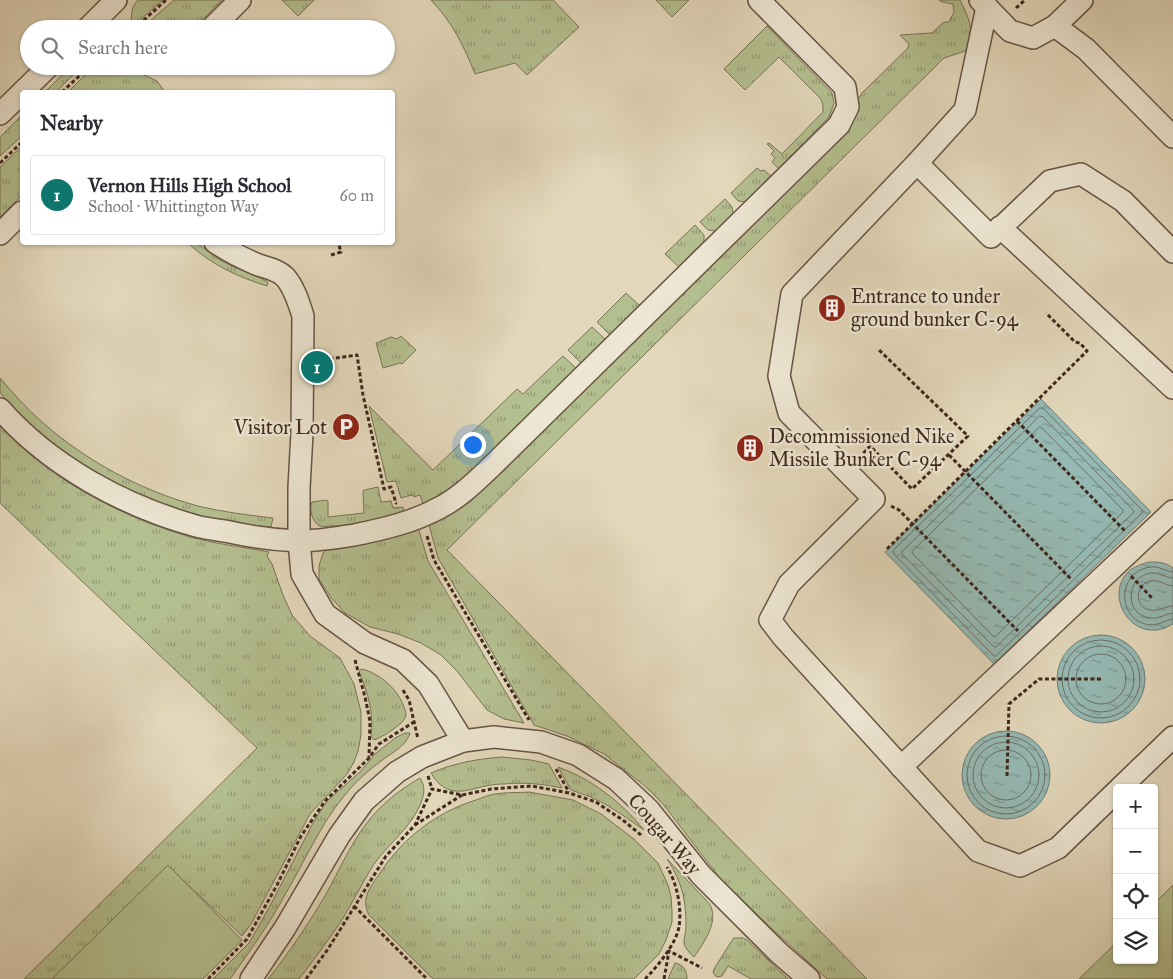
<!DOCTYPE html>
<meta charset="utf-8">
<style>
:root{--surface:#fff;--page:#f7f7f7;--text:#2b2b33;--muted:#7c7c81;--line:#e1e1e2;--accent:#0f766e}
body{margin:0;font-family:"IM FELL Great Primer",serif;background:var(--page);color:var(--text)}
.controls{position:absolute;right:15px;bottom:15px;display:grid;overflow:hidden;border-radius:5px;box-shadow:0 1px 4px #0004}
.controls button{width:45px;height:45px;display:grid;place-items:center;padding:0;border:0;border-bottom:1px solid var(--line);background:var(--surface);color:var(--text);font:25px sans-serif}
.you{position:absolute;left:472px;top:444px;width:18px;height:18px;margin:-12px;border:4px solid #fff;border-radius:50%;background:#1a73e8;box-shadow:0 0 0 8px #1a73e833}
.badge{display:grid;place-items:center;width:32px;height:32px;border-radius:50%;background:var(--accent);color:#fff;font-size:16px;font-weight:700}
.pin{position:absolute;translate:-50% -50%;border:2px solid #fff;box-shadow:0 1px 5px #0006}
.list{margin:0;padding:0;list-style:none}
h2{display:flex;justify-content:space-between;align-items:center;height:65px;margin:0;padding:0 20px;font-size:21px}
h2 small{font-size:16px;font-weight:400;color:var(--muted)}
.list li{display:grid;grid-template-columns:32px 1fr auto;gap:15px;align-items:center;box-sizing:border-box;height:80px;margin:0 10px 10px;padding:0 10px;border:1px solid var(--line);border-radius:5px}
.list b{display:block;font-size:19px;white-space:nowrap}
.list p{margin:0;font-size:16px;white-space:nowrap;color:var(--muted)}
.list em{font-size:16px;font-style:normal;color:var(--muted)}
.icon{flex:none;width:28px;height:28px;fill:none;stroke:currentColor;stroke-width:2;stroke-linecap:round;stroke-linejoin:round}
.map{position:relative;flex:none;width:1173px;height:979px;overflow:hidden}
.search{position:absolute;background:var(--surface);box-shadow:0 1px 4px #0004;left:20px;top:20px;width:375px;height:55px;display:flex;align-items:center;gap:12px;box-sizing:border-box;padding:0 18px;border-radius:28px;color:var(--muted);font-size:19px}
.panel{position:absolute;background:var(--surface);box-shadow:0 1px 4px #0004;left:20px;top:90px;width:375px;height:155px;border-radius:5px}
.map>svg:first-child{display:block}
.grass{fill:url(#grass-tufts);stroke:#797456}
.green{fill:#b4bf90;stroke:#797456}
.water{fill:url(#water-ripples);stroke:#727f77}
.lines{fill:none;stroke-linecap:round;stroke-linejoin:round}
.shore{stroke:#6a7068;stroke-width:1}
.minor-casing{stroke:#675444;stroke-width:24}
.path{stroke:#3e281d;stroke-width:3;stroke-dasharray:4 2.5;stroke-linecap:butt}
.minor{stroke:#ede6d3;stroke-width:21}
.labels{text-anchor:middle;stroke-width:5;stroke-linejoin:round;paint-order:stroke}
.poi-label{font-size:20px;fill:#3e281d;stroke:#ede6d3;text-anchor:start}
.street-label{font-size:20px;fill:#3e281d;stroke:#ede6d3}
</style>
<div class="map">
<svg width="1173" height="979" viewBox="0 0 1173 979">
<defs>
<pattern id="grass-tufts" width="24" height="20" patternUnits="userSpaceOnUse" patternTransform="scale(1.25)"><rect width="24" height="20" fill="#b4bf90"/><path d="M3 7l-1-3M5 7V3M7 7l1-3M15 17l-1-3M17 17v-4M19 17l1-3" fill="none" stroke="#949b75"/></pattern>
<pattern id="water-ripples" width="26" height="14" patternUnits="userSpaceOnUse" patternTransform="scale(1.25)"><rect width="26" height="14" fill="#95b9b3"/><path d="M2 4q2-2 4 0t4 0M15 11q2-2 4 0t4 0" fill="none" stroke="#7b9691"/></pattern>
</defs>
<rect width="100%" height="100%" fill="#e3d8bb"/>
<filter id="stains"><feTurbulence type="fractalNoise" baseFrequency=".004" numOctaves="4"/><feColorMatrix values="0 0 0 0 .2 0 0 0 0 .09 0 0 0 0 .02 0 0 0 .5 -.17"/></filter>
<radialGradient id="worn" r=".72"><stop offset=".6" stop-color="#630" stop-opacity="0"/><stop offset="1" stop-color="#630" stop-opacity=".3"/></radialGradient>
<g class="grass">
<path d="M138,0h25l-24,21 -9,6c3,-11 -1,-18 8,-27z"/>
<polygon points="174,0 222,0 193,29 141,29"/>
<polygon points="282,0 314,0 298,16"/>
<path d="M431,0h122l26,27 -52,48 -12,-12 -40,11c-11,-28 -23,-52 -44,-74z"/>
<polygon points="656,0 689,0 672,17"/>
<path d="M939,0h21l1,2c9,18 12,26 8,47l-7,3 -18,6 -497,492 420,429h-40l-57,-52 -51,-50 -56,-73 -18,-18 -41,-32 -37,-18 -33,-11 -96,-167 -9,-33 18,-10 405,-405 10,-17 46,-45 1,-4 -9,-9 32,-2 12,-11h5l5,-10 -1,-8 -11,-2z"/>
<path d="M767,26l65,67 2,10 -5,14 -40,41 -10,11 -7,-7 3,-4 -4,-4 3,-3 -7,-7 2,-1 13,11 41,-42c0,-6 0,-9 -3,-14l-41,-41 -34,33 -21,-21z"/>
<polygon points="71,66 82,66 56,92 45,92"/>
<polygon points="94,66 125,66 157,81 165,92 68,92"/>
<polygon points="22,115 22,136 0,156 0,137"/>
<polygon points="22,146 22,195 0,217 0,167"/>
<polygon points="757,168 761,171 764,170 771,176 746,202 738,201 731,193"/>
<polygon points="725,199 732,207 733,214 716,231 708,230 700,222"/>
<polygon points="695,225 704,235 704,241 679,267 665,254"/>
<path d="M191,242c8,0 15,9 23,14 17,12 36,16 54,26l-1,4c-29,-9 -55,-21 -78,-42z"/>
<polygon points="626,293 640,306 611,336 597,322"/>
<polygon points="592,327 606,340 582,364 568,350"/>
<polygon points="401,336 416,350 402,364 400,363 383,368 376,343 391,337 397,339"/>
<polygon points="563,356 577,369 468,475 446,492 424,506 420,495 414,497 412,495 401,498 396,481 387,482 369,406 433,470 517,389 523,394"/>
<path d="M0,378c13,15 27,31 42,44 44,39 100,69 156,84 25,6 50,9 75,12l-2,9c-79,-4 -156,-36 -218,-84 -20,-14 -37,-32 -53,-50z"/>
<path d="M0,426c51,54 119,90 190,111 26,7 53,10 79,15l-2,4 5,8 11,31 9,20 18,21 30,22 14,26 7,28v23l-3,16 -4,11 -7,12 -37,40 -59,110 -9,12 -74,-70 -116,113h-28l233,-231 -257,-245z"/>
<path d="M378,487l3,15 10,-1 2,7 10,-1 1,6c-24,6 -48,13 -73,13 -3,0 -8,1 -11,0 -8,-4 -11,-16 -8,-24l14,-2 2,1v16l36,-4 -1,-22 2,-1z"/>
<polygon points="418,527 428,561 524,723 504,719 487,710 457,671 441,655 421,643 398,634 370,627 345,613 332,599 319,579 319,566 323,553 328,548"/>
<path d="M362,669c17,4 36,20 42,38 1,3 3,7 1,11 -3,7 -24,20 -31,22l-3,-4c3,-23 -3,-43 -12,-64l1,-2z"/>
<path d="M405,733h5c-4,14 -19,20 -29,28 -13,10 -26,21 -36,34 -24,28 -40,66 -59,98 -16,30 -36,58 -56,86h-17l36,-36 21,-37 44,-85 13,-20 34,-30 14,-17 20,-16z"/>
<path d="M502,757l29,3 18,4 13,24c-18,-4 -38,-6 -58,-4 -7,0 -15,1 -23,3 -8,2 -17,5 -26,4 -11,-1 -19,-9 -24,-18 23,-10 46,-14 71,-16z"/>
<path d="M558,767c34,12 63,35 86,63l-23,-16 -16,-10 -14,-7 -20,-7z"/>
<path d="M420,778c6,9 4,16 1,25 -10,25 -32,40 -47,61 -12,19 -22,40 -34,59 -13,19 -27,38 -41,56h-31c21,-26 40,-55 57,-83 14,-25 26,-54 45,-77 14,-17 31,-30 50,-41z"/>
<path d="M529,792l44,8 28,14 33,25 24,24 10,22 3,12 1,14v11l-6,18 -7,14 -25,25h-201l-64,-64c-8,-16 0,-26 9,-39 23,-36 56,-63 98,-76 6,-2 12,-5 19,-6 11,-2 23,-1 34,-2z"/>
<path d="M667,859l39,41c2,2 4,4 5,7 7,16 -8,37 -17,50 -17,-15 -7,-17 -8,-35 0,-7 -1,-16 -2,-23 -3,-15 -9,-28 -17,-40z"/>
<polygon points="734,938 743,938 747,940 788,979 751,979 728,966 722,976 717,977 713,973 714,969 731,942"/>
<path d="M675,963c9,2 12,8 12,16h-19z"/>
</g>
<g class="green">
<polygon points="168,865 242,940 203,979 52,979"/>
<polygon points="1173,885 1173,979 1079,979 1117,942 1117,960 1154,960 1154,904"/>
</g>
<g class="water">
<polygon points="1041,399 1151,512 994,664 885,552"/>
<path d="M1148,562c10,0 17,0 25,6v56c-3,1 -7,4 -11,5 -34,9 -58,-36 -32,-59 6,-4 12,-6 18,-8z"/>
<circle cx="1101" cy="679" r="44"/>
<circle cx="1006" cy="775" r="44"/>
</g>
<g class="lines">
<g class="shore">
<polygon points="1040,408 1043,408 1142,510 1143,512 996,656 994,656 894,554 893,551"/>
<polygon points="1040,416 1043,417 1133,510 1134,512 996,647 994,647 902,554 902,552"/>
<polygon points="1040,427 1042,428 1123,510 1123,512 996,636 994,637 913,554 912,552"/>
<path d="M1173,572c-8,-1 -14,-6 -22,-5 -35,4 -35,55 0,58 8,0 14,-5 22,-6"/>
<path d="M1173,578c-8,0 -14,-6 -22,-5 -26,4 -27,43 0,45 8,1 14,-4 22,-5"/>
<path d="M1173,586c-8,-1 -15,-7 -23,-5 -15,4 -16,26 0,29 8,2 15,-4 23,-4"/>
<circle cx="1101" cy="679" r="39"/>
<circle cx="1101" cy="679" r="33"/>
<circle cx="1101" cy="679" r="25"/>
<circle cx="1006" cy="775" r="39"/>
<circle cx="1006" cy="775" r="33"/>
<circle cx="1006" cy="775" r="25"/>
</g>
<g class="minor-casing">
<g id="minor">
<polyline points="980,0 1010,31 1033,38 1055,26 1082,0"/>
<polyline points="987,7 965,110 917,163 991,237 1050,181 1081,174 1123,201 1173,252"/>
<polyline points="1055,26 1086,49 1173,137"/>
<polyline points="87,29 116,0"/>
<polyline points="211,29 240,0"/>
<polyline points="0,114 49,66"/>
<polyline points="917,163 792,294 779,376 789,413 874,499 789,584 770,620 783,637 978,851 1020,866 1058,848 1117,791"/>
<polyline points="1000,227 1173,388"/>
<polyline points="0,234 22,212"/>
<path d="M215,242c13,9 27,16 41,22 10,4 21,5 29,13 9,10 14,26 18,39l-1,117 -3,55v53l3,33 23,40 40,29 38,17 25,24 35,57"/>
<path d="M0,409c50,57 124,97 196,117 11,3 23,4 34,6 22,5 45,8 68,9 19,0 38,-3 56,-6 30,-6 60,-13 87,-28 19,-10 34,-25 50,-40l348,-342 9,-18 -3,-20 -86,-87"/>
<polyline points="901,767 1173,511"/>
<polyline points="1120,788 1173,737"/>
<polyline points="251,979 285,928 339,836 364,801 397,772 422,757 463,741 494,737 541,742 578,755 616,779 649,810 701,875 779,953 809,979"/>
</g>
</g>
<g class="path">
<polyline points="1016,8 1025,0"/>
<polyline points="134,29 166,0"/>
<polyline points="62,92 90,66"/>
<polyline points="0,163 22,142"/>
<polyline points="331,255 341,252 338,242"/>
<polyline points="323,360 357,355 363,395 384,489 391,487 396,503 397,503"/>
<polyline points="1017,421 1125,531"/>
<polyline points="949,455 1071,579"/>
<polyline points="859,458 870,446 912,489 968,436 878,349"/>
<polyline points="891,506 899,510 1018,631"/>
<polyline points="427,536 434,560 529,720"/>
<polyline points="887,549 1087,351 1080,343 1075,342 1046,313"/>
<polyline points="1131,576 1152,598"/>
<polyline points="355,660 365,697 370,721 369,757"/>
<polyline points="403,690 409,700 418,739"/>
<polyline points="556,769 569,792"/>
<polyline points="428,776 432,789"/>
<polyline points="1007,776 1009,704 1039,679 1102,679"/>
<polyline points="415,825 462,795"/>
<polyline points="354,906 427,979"/>
<polyline points="208,979 247,939 277,885 301,836 325,801 369,758 379,744 414,722"/>
<polyline points="306,979 328,949 386,856 415,825 432,789 462,795 491,789 532,786 569,793 596,802 624,821 641,835"/>
<path d="M645,979c12,-12 31,-35 34,-52 3,-19 -2,-44 -12,-60"/>
<polyline points="664,979 669,951 702,968"/>
</g>
<use href="#minor" class="minor"/>
</g>
<defs>
<g id="building-disc" transform="scale(1.4375)"><circle r="9.5" fill="#8f2418" stroke="#ede6d3"/><path d="M-4-6H4V6H1V3H-1V6H-4ZM-2.5-4.3h1.7v1.8h-1.7ZM.8-4.3h1.7v1.8H.8ZM-2.5-1h1.7V.8h-1.7ZM.8-1h1.7V.8H.8Z" fill="#fff"/></g>
<g id="parking-disc" transform="scale(1.4375)"><circle r="9.5" fill="#8f2418" stroke="#ede6d3"/><path d="M-3.5-5.5H1a3.5 3.5 0 0 1 0 7H-1V5.5H-3.5ZM-1-3.4V-.6H.8a1.4 1.4 0 0 0 0-2.8Z" fill="#fff"/></g>
</defs>
<g fill-rule="evenodd">
<use href="#building-disc" x="832" y="308"/>
<use href="#parking-disc" x="346" y="427"/>
<use href="#building-disc" x="750" y="448"/>
</g>
<g class="labels">
<g class="poi-label">
<text x="851" y="303">Entrance to under<tspan x="851" dy="23">ground bunker C-94</tspan></text>
<text x="327" y="434" text-anchor="end">Visitor Lot</text>
<text x="769" y="443">Decommissioned Nike<tspan x="769" dy="23">Missile Bunker C-94</tspan></text>
</g>
<g class="street-label">
<text transform="translate(665 834) rotate(49)" y="7">Cougar Way</text>
</g>
</g>
<rect width="100%" height="100%" filter="url(#stains)"/>
<rect width="100%" height="100%" fill="url(#worn)"/>
</svg>
<div class="controls">
<button>+</button>
<button>−</button>
<button><svg class="icon" aria-label="locate" viewBox="0 0 24 24"><circle cx="12" cy="12" r="6"/><path d="M12 2v4M12 18v4M2 12h4M18 12h4"/></svg></button>
<button><svg class="icon" aria-label="layers" viewBox="0 0 24 24"><path d="M12 4l9 5-9 5-9-5zM3 14l9 5 9-5"/></svg></button>
</div>
<div class="you"></div>
<div class="pin badge" style="left:317px;top:367px">1</div>
<div class="search"><svg class="icon" aria-label="search" viewBox="0 0 24 24"><circle cx="10" cy="10" r="6"/><path d="M15 15l6 6"/></svg>Search here</div>
<section class="panel">
<h2>Nearby<small></small></h2>
<ul class="list">
<li><span class="badge">1</span><div><b>Vernon Hills High School</b><p>School · Whittington Way</p></div><em>60 m</em></li>
</ul>
</section>
</div>
